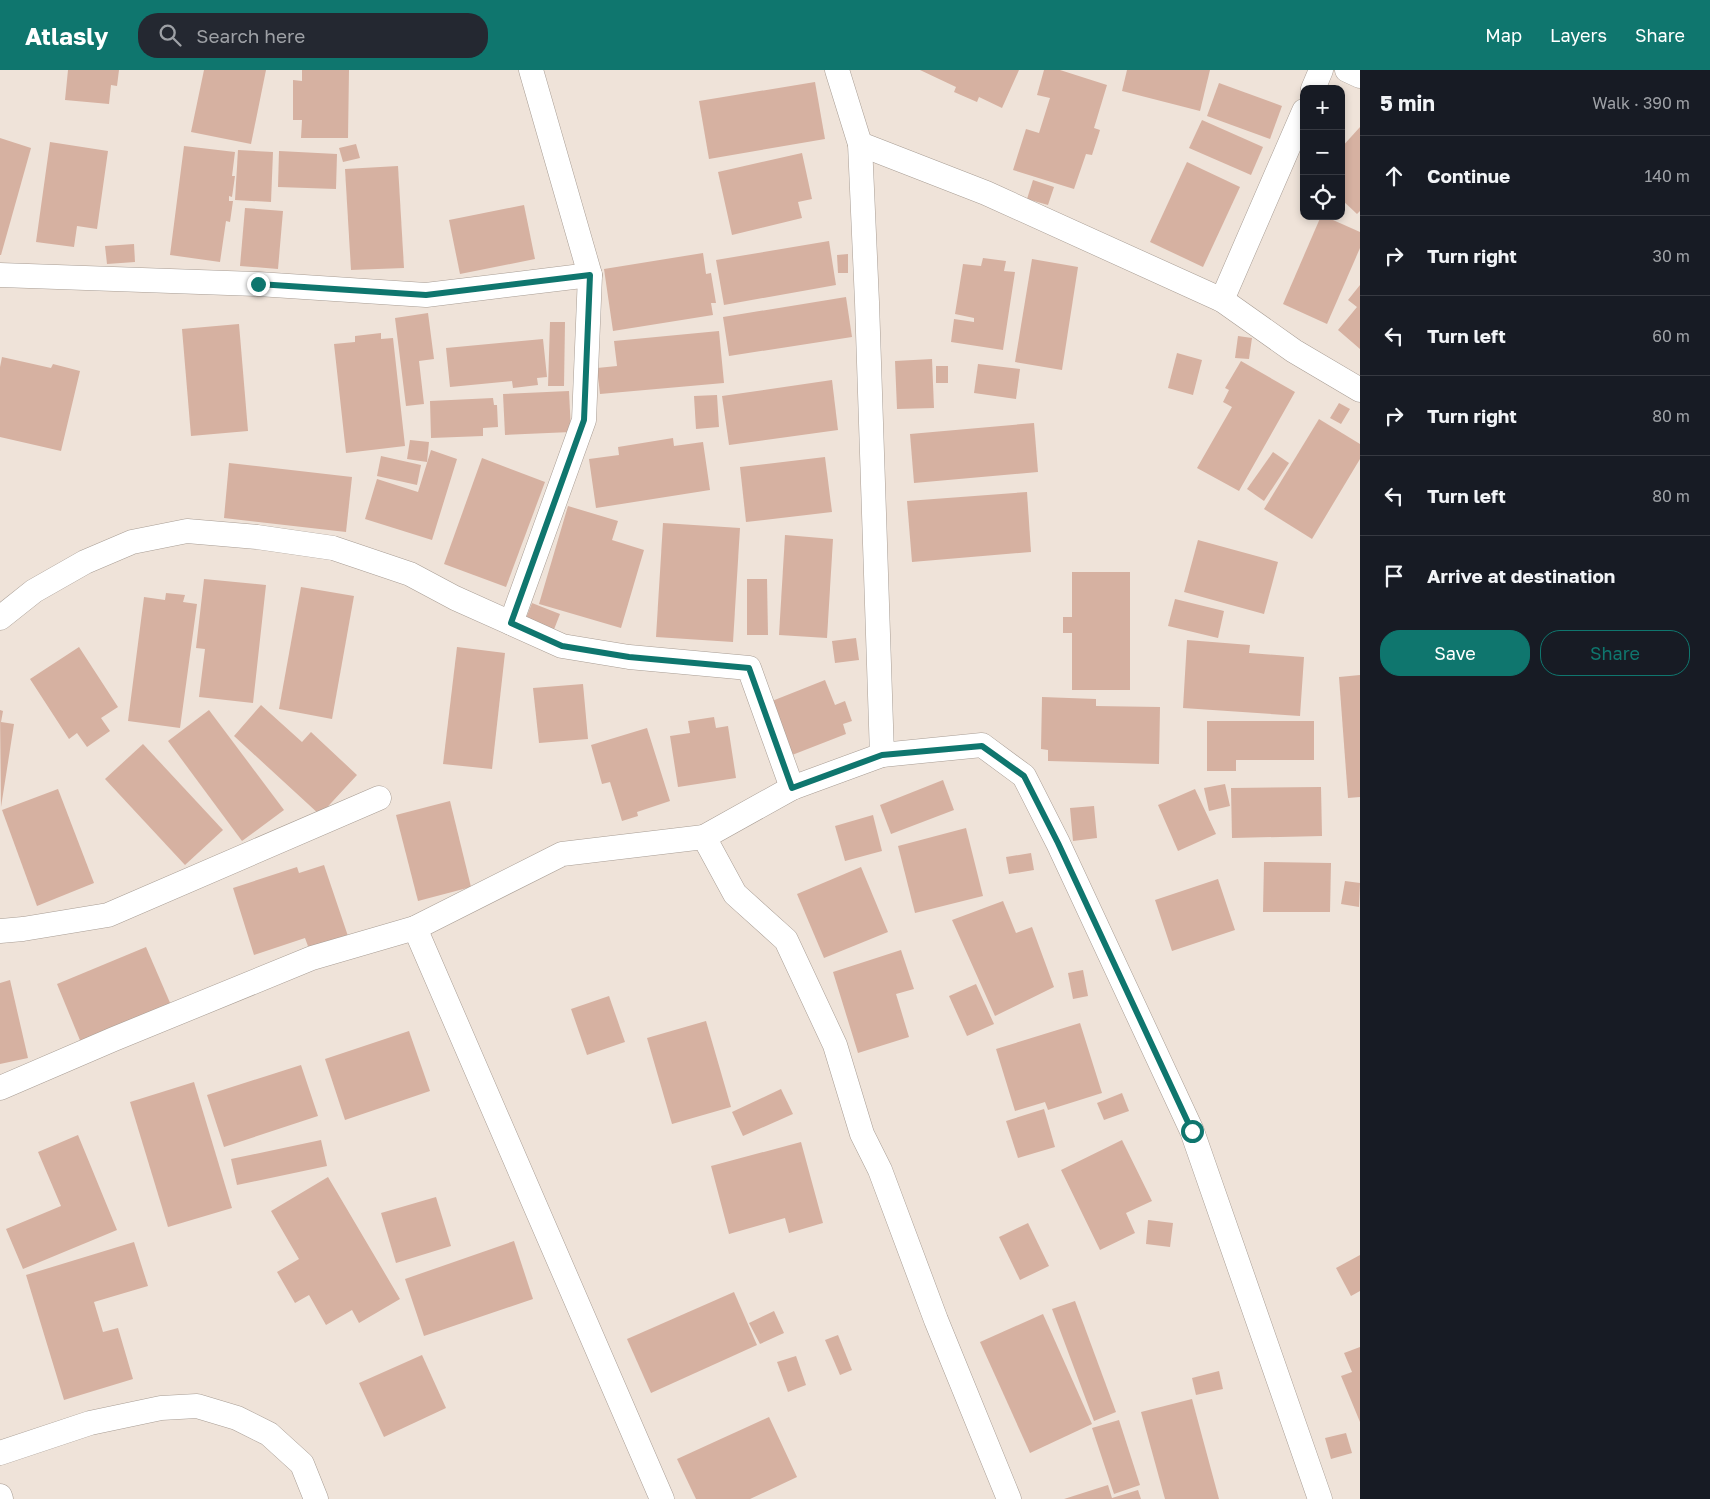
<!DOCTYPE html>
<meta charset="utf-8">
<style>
:root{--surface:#171b24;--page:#242831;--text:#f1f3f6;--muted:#9ea1a6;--line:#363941;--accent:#0f766e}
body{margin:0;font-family:"Golos Text",sans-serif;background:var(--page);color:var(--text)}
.controls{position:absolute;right:15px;top:15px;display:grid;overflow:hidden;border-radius:10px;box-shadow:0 2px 8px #0003}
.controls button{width:45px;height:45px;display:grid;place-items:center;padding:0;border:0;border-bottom:1px solid var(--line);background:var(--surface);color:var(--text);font:25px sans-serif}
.stop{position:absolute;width:15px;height:15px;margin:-11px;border:4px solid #0f766e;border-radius:50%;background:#fff}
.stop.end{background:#0f766e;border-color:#fff;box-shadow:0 1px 5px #0008}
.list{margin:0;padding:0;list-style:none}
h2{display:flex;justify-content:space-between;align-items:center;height:65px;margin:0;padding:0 20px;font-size:21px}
h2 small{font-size:16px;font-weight:400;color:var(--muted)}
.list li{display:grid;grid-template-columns:32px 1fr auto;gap:15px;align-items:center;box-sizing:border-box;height:80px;padding:0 20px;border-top:1px solid var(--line)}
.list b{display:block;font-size:19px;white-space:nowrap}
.list em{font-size:16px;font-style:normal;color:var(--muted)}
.actions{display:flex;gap:10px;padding:15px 20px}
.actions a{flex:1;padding:11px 0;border:1px solid var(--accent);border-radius:20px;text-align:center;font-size:18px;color:var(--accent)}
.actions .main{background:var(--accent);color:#fff}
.icon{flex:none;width:28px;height:28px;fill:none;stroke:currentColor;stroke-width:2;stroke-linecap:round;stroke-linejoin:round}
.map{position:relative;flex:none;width:1360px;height:1429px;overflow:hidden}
header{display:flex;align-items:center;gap:30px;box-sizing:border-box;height:70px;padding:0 25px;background:var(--accent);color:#fff}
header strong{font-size:24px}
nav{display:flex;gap:28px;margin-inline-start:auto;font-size:18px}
.search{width:350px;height:45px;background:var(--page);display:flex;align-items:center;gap:12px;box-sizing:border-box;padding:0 18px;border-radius:20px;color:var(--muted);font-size:19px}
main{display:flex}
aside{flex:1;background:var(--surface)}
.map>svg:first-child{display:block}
.building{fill:#d6b1a1}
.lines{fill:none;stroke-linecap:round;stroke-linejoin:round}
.street-casing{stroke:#a89d94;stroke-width:25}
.street{stroke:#fff;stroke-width:24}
.route{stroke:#0f766e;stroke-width:6}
</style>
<header>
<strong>Atlasly</strong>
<div class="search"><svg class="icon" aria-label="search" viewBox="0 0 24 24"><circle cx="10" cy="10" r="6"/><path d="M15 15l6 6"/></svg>Search here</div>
<nav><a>Map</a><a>Layers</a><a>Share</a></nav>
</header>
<main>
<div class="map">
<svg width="1360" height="1429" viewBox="0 0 1360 1429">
<rect width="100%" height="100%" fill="#efe3d9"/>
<g class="building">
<polygon points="68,0 119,0 117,16 111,15 109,34 65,30"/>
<polygon points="204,0 266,0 251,74 191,62"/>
<polygon points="302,0 349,0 348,68 301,68 302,50 293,50 293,10 302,11"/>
<polygon points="920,0 1019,0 1002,38 979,27 977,32 954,22 956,17"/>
<polygon points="1044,0 1060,0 1107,15 1094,58 1100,60 1092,85 1086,84 1074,119 1013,100 1026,59 1039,63 1050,28 1037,25"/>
<polygon points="1127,0 1210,0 1200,41 1122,21"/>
<polygon points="815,12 825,69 709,89 699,31"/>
<polygon points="1219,13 1282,36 1270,69 1207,46"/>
<polygon points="1202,50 1263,77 1251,105 1189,78"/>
<polygon points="1360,57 1360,141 1357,144 1341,129 1341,78"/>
<polygon points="0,68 31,78 1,185 0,185"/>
<polygon points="50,72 108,81 97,159 77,156 74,177 36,172"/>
<polygon points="356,74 360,88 343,92 339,78"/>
<polygon points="184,76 235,82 232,106 235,106 232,127 229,126 229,131 233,131 230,152 226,151 220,192 170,185"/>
<polygon points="238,80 273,82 271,132 235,130"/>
<polygon points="279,81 337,84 336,119 278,117"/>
<polygon points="802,83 812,129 798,132 802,148 732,165 718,102"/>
<polygon points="1187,92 1240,117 1203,197 1150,172"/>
<polygon points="398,96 404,198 351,200 345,99"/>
<polygon points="1033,110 1054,117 1048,135 1027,129"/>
<polygon points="524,135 535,189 460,204 449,150"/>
<polygon points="245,138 283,141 278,199 240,196"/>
<polygon points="1321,146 1324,146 1360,162 1360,178 1327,254 1283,234"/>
<polygon points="829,171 836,215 724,235 716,190"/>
<polygon points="134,174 135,192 107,194 105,176"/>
<polygon points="703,183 706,204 711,203 716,233 711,233 713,245 613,261 604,199"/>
<polygon points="848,184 848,203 838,203 837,185"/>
<polygon points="983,188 1006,191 1004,201 1015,202 1003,280 951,272 954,249 974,252 974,248 955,244 963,194 981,196"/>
<polygon points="1032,189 1078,197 1062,300 1015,292"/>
<polygon points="1360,215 1360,279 1338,260 1357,237 1348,230"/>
<polygon points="846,227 852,267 729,286 723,247"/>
<polygon points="428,243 434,289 419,291 424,334 406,336 395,248"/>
<polygon points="550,252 565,252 564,316 548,316"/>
<polygon points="239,254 248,361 191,366 182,259"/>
<polygon points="719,261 724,313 600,324 597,298 617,296 614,271"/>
<polygon points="381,263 381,269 393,268 405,376 346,383 334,274 355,272 355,266"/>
<polygon points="1238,266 1252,268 1249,289 1235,288"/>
<polygon points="543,269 547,307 537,308 538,315 513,318 512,311 450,317 446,278"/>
<polygon points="1177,283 1202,290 1193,325 1168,318"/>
<polygon points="2,287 51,298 53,294 80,301 61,381 0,367 0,297"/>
<polygon points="932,289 934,338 897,339 895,291"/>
<polygon points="1241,291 1295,322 1239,421 1197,398 1232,337 1223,332 1229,320 1225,318"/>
<polygon points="978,294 1020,299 1016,329 974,323"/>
<rect x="936" y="296" width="12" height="17"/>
<polygon points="832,310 838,360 729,375 722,326"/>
<polygon points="569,321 571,362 505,365 503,324"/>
<polygon points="717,325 719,357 696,359 694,326"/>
<polygon points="493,328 494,335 497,335 498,357 483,358 483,366 431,368 430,331"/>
<polygon points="1339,333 1350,339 1341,354 1330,348"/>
<polygon points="1319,349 1360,374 1360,389 1312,469 1264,439"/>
<polygon points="1034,353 1038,402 914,413 910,364"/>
<polygon points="673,368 674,376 703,372 710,420 596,438 589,389 619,385 618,377"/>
<polygon points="410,370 429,372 427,392 407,389"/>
<polygon points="431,380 457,389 432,470 365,449 377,409 418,422"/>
<polygon points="1273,382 1289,393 1264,431 1247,419"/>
<polygon points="381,386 421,395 417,415 377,406"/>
<polygon points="825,387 832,442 746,452 740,397"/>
<polygon points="482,388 545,412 506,517 444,494"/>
<polygon points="229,393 352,407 346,462 224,448"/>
<polygon points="1027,422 1031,482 912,492 907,431"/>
<polygon points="568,436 618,451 612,470 644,480 621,558 539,534"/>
<polygon points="663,453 740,458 733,572 656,567"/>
<polygon points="785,465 833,469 827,568 779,565"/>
<polygon points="1198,470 1278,492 1264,544 1184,522"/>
<polygon points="1072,502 1130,502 1130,620 1072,620 1072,563 1063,563 1063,547 1072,547"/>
<polygon points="204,509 266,515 253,633 199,627 205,579 196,578"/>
<polygon points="747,509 767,509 768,565 747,565"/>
<polygon points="301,517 354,526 332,649 279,639"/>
<polygon points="166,523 185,525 183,532 197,534 180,658 128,651 144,527 165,530"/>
<polygon points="1175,529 1224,541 1218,568 1168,556"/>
<polygon points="532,533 560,544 553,562 525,551"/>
<polygon points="856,568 859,590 835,593 832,571"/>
<polygon points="1187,570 1250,575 1249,583 1304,587 1300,646 1183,638"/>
<polygon points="79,577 118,637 101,648 110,661 87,677 77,663 69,669 30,609"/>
<polygon points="457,577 505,583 492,699 443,694"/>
<polygon points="1360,605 1360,727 1348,728 1339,607"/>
<polygon points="825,610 835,635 845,631 852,651 843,654 846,664 787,687 767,633"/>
<polygon points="583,614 588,669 539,673 533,618"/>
<polygon points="1042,627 1096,629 1096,636 1160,637 1159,694 1048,691 1048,680 1041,679"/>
<polygon points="261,635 302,672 311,662 357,705 320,745 234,666"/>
<polygon points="0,640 3,641 1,652 14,654 1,737"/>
<polygon points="209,640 284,740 242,771 168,671"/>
<polygon points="714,647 716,658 728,656 736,708 678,717 670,666 690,663 688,651"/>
<polygon points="1207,651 1314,651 1314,690 1236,690 1236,701 1207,701"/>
<polygon points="647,658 670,731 637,742 638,746 622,751 610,712 602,714 591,675"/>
<polygon points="143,674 223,760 185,795 105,709"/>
<polygon points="943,710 954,740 891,764 880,735"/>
<polygon points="1225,714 1230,736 1209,741 1204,718"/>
<polygon points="1321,717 1322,766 1232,768 1231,718"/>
<polygon points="58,719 94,813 37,836 2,740"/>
<polygon points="1195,719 1216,764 1178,781 1158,735"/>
<polygon points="450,731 471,817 418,831 396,745"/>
<polygon points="1094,736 1097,768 1073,771 1070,738"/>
<polygon points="873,745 882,781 845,791 835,756"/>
<polygon points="966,758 983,826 915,843 898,776"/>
<polygon points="1031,783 1034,800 1009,804 1006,787"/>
<polygon points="1264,792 1331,793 1330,842 1263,842"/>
<polygon points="324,795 351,875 312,887 305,868 254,885 233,818 297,797 299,803"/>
<polygon points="861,797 888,862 824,888 797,824"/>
<polygon points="1218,809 1235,860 1172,881 1155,830"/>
<polygon points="1345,811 1360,813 1359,837 1341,834"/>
<polygon points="1003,831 1016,863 1032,857 1054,917 995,946 952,850"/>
<polygon points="146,877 174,942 84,980 57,914"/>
<polygon points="901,880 914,919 896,924 909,967 858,983 833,902"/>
<polygon points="1083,900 1088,926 1073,929 1068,903"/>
<polygon points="10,910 28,988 0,994 0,913"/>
<polygon points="976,914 994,954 967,966 949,926"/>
<polygon points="609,926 625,972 587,985 571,939"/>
<polygon points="706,951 731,1037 672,1054 647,968"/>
<polygon points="1080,953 1102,1023 1048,1040 1045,1032 1015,1041 996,979"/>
<polygon points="409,961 430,1021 345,1050 325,989"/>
<polygon points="301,995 318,1046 224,1077 207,1025"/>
<polygon points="194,1012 232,1138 168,1157 130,1032"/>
<polygon points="781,1019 793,1044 743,1066 732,1042"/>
<polygon points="1122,1023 1129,1041 1104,1050 1097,1033"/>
<polygon points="1044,1039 1055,1077 1018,1088 1006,1051"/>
<polygon points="78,1065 117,1160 23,1199 6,1159 61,1136 38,1082"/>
<polygon points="321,1070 327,1096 237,1115 231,1089"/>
<polygon points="1122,1070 1152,1131 1126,1143 1135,1163 1100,1180 1061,1100"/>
<polygon points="801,1072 823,1153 789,1163 785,1148 729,1164 711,1096"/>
<polygon points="328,1107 400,1229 359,1253 352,1240 326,1255 309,1225 295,1233 277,1202 299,1189 271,1141"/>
<polygon points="436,1127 451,1176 396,1193 381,1143"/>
<polygon points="1148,1150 1173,1153 1170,1177 1146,1174"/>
<polygon points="1028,1153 1049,1196 1020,1210 999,1167"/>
<polygon points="514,1171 533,1229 424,1266 405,1209"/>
<polygon points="134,1172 148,1216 94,1232 103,1262 118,1258 133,1309 64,1330 26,1205"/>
<polygon points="1360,1185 1360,1221 1351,1226 1336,1198"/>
<polygon points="734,1222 757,1275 651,1323 627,1269"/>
<polygon points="1075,1231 1116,1342 1094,1351 1052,1239"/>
<polygon points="774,1241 784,1263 760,1274 749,1253"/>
<polygon points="1043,1244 1092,1354 1030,1383 980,1272"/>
<polygon points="838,1265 852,1300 840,1305 825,1270"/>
<polygon points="1360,1277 1360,1352 1341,1306 1352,1302 1344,1283"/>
<polygon points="422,1285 446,1338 384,1367 359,1313"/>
<polygon points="796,1286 806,1315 788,1322 777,1292"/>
<polygon points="1219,1301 1223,1319 1196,1325 1192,1308"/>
<polygon points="1192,1329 1219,1429 1165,1429 1141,1342"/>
<polygon points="769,1347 797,1407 750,1429 696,1429 677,1389"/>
<polygon points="1119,1350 1140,1415 1114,1424 1092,1358"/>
<polygon points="1346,1363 1352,1383 1331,1389 1325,1368"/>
<polygon points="1108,1415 1112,1428 1138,1420 1141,1429 1064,1429"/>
</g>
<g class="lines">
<g class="street-casing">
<g id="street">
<polyline points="837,0 860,74 867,232 882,685"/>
<polyline points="1347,0 1360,6"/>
<polyline points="1313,19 1321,0"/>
<polyline points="860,74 986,123 1222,230 1294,281 1360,320"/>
<polyline points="0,205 258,214 426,225 590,205"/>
<polyline points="1222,230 1304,41"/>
<polyline points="0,548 34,521 85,492 132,472 187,461 257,467 333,478 410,504 455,528 562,576 629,587 749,598 792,718"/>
<polyline points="511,553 584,350 590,205 531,0"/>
<polyline points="415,858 662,1429"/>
<polyline points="0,861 23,859 108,845 379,728"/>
<polyline points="0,1018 114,969 312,888 415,858 562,784 704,767"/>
<polyline points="0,1383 90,1353 161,1338 197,1336 237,1348 269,1364 302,1394 316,1429"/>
<polyline points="0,1426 1,1429"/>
<polyline points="1009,1429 936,1250 880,1100 862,1064 835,975 786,870 735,824 704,767 792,718 882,685 982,675 1024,706 1058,773 1192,1061 1320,1429"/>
</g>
</g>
<use href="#street" class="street"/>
</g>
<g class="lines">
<polyline class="route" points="258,214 426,225 590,205 584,350 511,553 562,576 629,587 749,598 792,718 882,685 982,676 1024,706 1058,773 1192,1061"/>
</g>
</svg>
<div class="controls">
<button>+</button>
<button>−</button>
<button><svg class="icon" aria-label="locate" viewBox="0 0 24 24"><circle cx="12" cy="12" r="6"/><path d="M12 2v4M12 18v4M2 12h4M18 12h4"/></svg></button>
</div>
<div class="stop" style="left:1192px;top:1061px"></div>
<div class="stop end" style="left:258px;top:214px"></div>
</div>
<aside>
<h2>5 min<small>Walk · 390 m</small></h2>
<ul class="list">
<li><svg class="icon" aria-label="ahead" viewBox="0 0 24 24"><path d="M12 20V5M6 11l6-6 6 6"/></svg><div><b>Continue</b></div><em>140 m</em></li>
<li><svg class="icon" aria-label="right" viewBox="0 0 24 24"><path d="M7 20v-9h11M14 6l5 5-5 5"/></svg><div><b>Turn right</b></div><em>30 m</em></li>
<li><svg class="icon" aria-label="left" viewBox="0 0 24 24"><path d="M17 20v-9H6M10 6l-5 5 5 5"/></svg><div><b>Turn left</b></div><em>60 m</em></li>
<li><svg class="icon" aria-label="right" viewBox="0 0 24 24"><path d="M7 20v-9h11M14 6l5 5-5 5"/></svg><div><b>Turn right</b></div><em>80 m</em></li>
<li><svg class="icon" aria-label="left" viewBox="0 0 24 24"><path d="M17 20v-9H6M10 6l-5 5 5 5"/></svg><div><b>Turn left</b></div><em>80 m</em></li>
<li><svg class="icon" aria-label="arrive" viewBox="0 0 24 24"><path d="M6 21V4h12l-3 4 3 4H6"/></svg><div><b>Arrive at destination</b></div></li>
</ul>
<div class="actions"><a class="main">Save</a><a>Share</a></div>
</aside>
</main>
